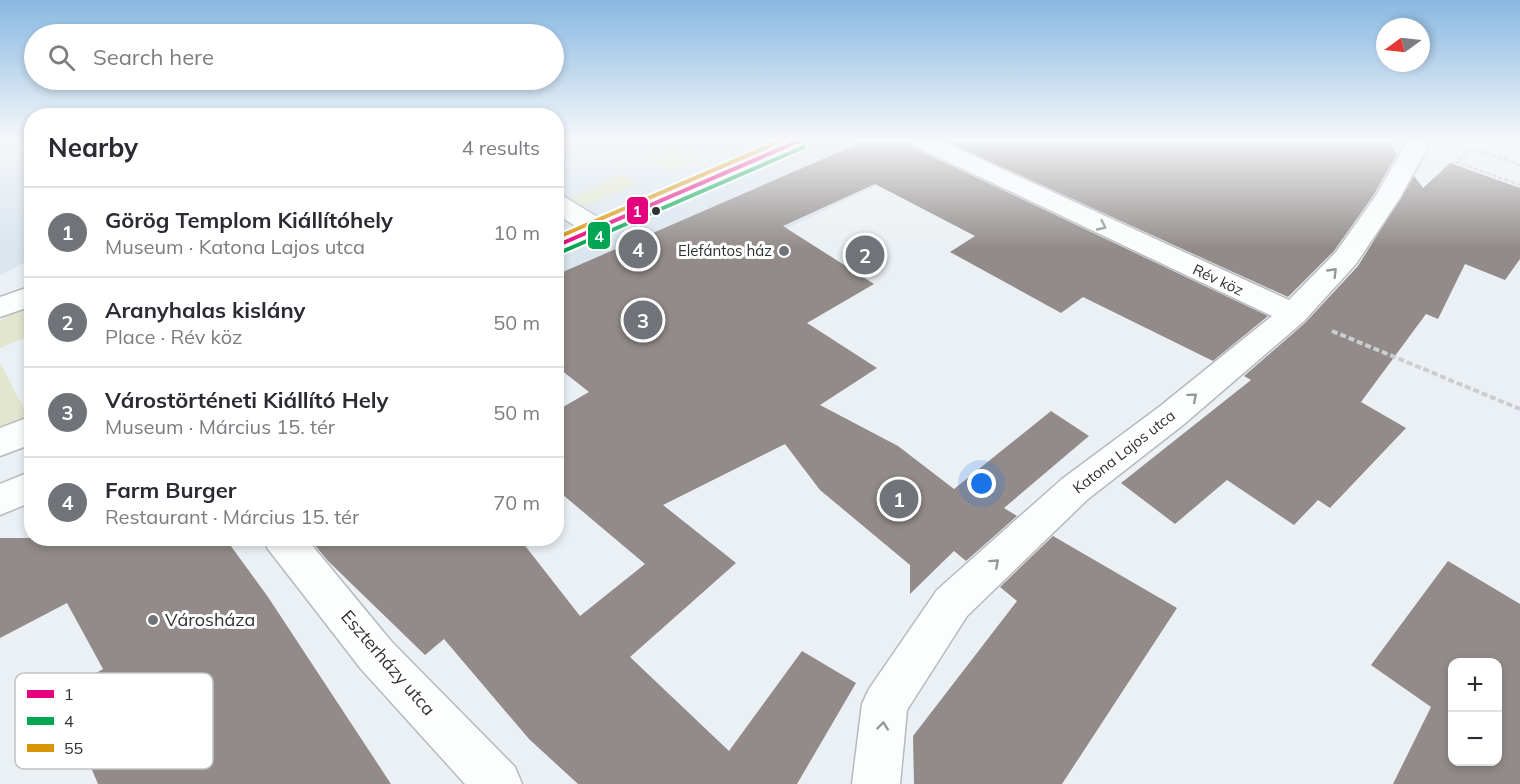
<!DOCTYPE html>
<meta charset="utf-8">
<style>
:root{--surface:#fff;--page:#f7f7f7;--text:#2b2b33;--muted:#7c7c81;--line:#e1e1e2;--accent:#707478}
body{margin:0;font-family:Mulish,sans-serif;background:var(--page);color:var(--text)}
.controls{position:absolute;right:18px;bottom:18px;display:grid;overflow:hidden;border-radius:12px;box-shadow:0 3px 9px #0003}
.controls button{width:54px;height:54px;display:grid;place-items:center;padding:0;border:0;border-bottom:2px solid var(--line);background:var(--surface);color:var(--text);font:30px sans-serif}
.compass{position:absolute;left:1376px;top:18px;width:54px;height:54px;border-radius:50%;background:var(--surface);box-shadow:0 3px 9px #0003;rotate:255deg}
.you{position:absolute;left:982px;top:484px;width:21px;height:21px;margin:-15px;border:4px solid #fff;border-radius:50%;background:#1a73e8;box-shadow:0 0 0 9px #1a73e833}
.badge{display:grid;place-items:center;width:39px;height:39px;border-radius:50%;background:var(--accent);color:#fff;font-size:20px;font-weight:700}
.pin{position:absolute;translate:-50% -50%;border:3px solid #fff;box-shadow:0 2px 6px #0006}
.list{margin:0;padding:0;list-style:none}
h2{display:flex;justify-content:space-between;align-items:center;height:78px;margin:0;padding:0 24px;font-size:26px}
h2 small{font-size:20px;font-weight:400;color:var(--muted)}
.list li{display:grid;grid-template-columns:39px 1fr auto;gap:18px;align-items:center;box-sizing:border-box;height:90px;padding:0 24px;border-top:2px solid var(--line)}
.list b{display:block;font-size:22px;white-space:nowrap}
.list p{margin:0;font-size:20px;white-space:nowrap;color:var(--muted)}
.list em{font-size:20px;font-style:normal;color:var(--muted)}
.icon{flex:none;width:33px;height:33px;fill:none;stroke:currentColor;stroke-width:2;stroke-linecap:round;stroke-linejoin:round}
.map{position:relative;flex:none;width:1520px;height:784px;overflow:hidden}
.search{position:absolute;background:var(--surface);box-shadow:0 3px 9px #0003;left:24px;top:24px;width:540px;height:66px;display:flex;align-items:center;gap:15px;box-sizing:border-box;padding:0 21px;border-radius:33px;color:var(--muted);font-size:22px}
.panel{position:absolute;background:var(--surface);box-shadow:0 3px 9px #0003;left:24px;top:108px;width:540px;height:438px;border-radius:24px}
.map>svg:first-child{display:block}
.built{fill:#dae5ee}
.green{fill:#e2e6cf}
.building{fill:#928b8a;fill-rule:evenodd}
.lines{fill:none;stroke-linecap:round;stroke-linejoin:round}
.street-casing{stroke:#b6babe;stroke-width:3}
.path-far1{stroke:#cccdd0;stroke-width:3;stroke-dasharray:4.5 2;stroke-linecap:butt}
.path{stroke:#cccdd0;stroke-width:4;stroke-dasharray:6 3;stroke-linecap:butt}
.street{fill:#fcfdfd;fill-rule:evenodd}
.bus-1-casing{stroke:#fff;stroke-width:8}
.bus-2-casing{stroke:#fff;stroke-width:8}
.bus-3-casing{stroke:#fff;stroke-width:8}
.bus-1{stroke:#e5007d;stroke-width:4}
.bus-2{stroke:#00a651;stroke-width:4}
.bus-3{stroke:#d99508;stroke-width:4}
.oneway{stroke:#959899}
.bus-dot{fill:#2e3235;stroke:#fff;stroke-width:2}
.poi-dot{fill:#707478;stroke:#fff;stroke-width:2}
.labels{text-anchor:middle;stroke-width:6;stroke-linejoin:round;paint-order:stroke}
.poi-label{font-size:15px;fill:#2e3235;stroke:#fff;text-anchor:end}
.street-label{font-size:15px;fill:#2e3235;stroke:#fff}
.near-poi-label{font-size:18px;fill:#2e3235;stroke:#fff;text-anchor:start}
.near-street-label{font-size:18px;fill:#2e3235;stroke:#fff}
.key{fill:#fff;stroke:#c0c2c2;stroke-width:1.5}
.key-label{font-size:16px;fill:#2e3235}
.line-badge{stroke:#fff;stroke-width:2}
.badge-label{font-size:16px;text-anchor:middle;font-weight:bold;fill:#fff}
</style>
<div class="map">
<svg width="1520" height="784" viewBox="0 0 1520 784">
<rect width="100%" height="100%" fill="#ebf0f4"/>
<g class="built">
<polygon points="0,140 32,140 31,259 0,275"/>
<polygon points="557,140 972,140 557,338"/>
</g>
<g class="green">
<polygon points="671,143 702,157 672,171 642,158"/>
<polygon points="620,174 639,183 581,208 570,199"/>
<polygon points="31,304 31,335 0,348 0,320"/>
<polygon points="0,363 29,418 0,431"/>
</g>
<g class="building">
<polygon points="867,140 908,140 912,147 1268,316 1213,361 1083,297 1061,313 950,252 975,236 875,184 783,226 874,284 807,323 877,368 820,405 898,446 954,489 1051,411 1089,436 1004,508 1017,516 966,561 954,551 910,594 910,565 820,490 785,444 663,505 736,563 630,657 729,751 802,651 856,683 797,784 578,784 529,739 444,639 425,655 328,561 309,538 519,538 580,616 645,564 556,489 556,411 589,392 556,366 556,275"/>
<polygon points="943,140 1387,140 1397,154 1373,196 1334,251 1288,297"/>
<polygon points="1450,163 1520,188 1520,259 1505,280 1465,264 1438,319 1426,314 1361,402 1406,428 1330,508 1318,500 1294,525 1227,480 1175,524 1121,483 1251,380 1244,376 1305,323 1358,266 1414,176 1423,188"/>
<polygon points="1053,536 1177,608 1062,784 914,784 913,736 1017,601 1000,587"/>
<polygon points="0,538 225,538 268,597 391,784 98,784 60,694 103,669 67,603 0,638"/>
<path d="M1448,561l72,43v180h-127l38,-77 -60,-42zM1452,663h45v99h-45z"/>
</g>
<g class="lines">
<g class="street-casing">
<g id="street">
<polygon points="782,140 813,140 809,145 556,254 556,236 577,227 556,214 556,194 565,197 599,218"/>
<polygon points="910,140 939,140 1289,300 1336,252 1375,197 1405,145 1402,140 1427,140 1430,143 1400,198 1356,264 1304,321 1183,425 1088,499 967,616 907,710 900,784 852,784 862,704 869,689 937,590 1062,479 1159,407 1272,316 913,145"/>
<polygon points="32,286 32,306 0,317 0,297"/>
<polygon points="32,416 32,444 0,456 0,428"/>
<polygon points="32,471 32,502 0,515 0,484"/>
<polygon points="263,538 306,538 391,641 515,767 522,784 465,784 361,669 268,549"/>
</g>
</g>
<polyline class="path-far1" points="1520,165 1472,148 1456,162 1520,185"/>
<polyline class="path" points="1332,331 1520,409"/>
<use href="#street" class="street"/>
<g class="bus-1-casing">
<polyline id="bus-1" points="556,246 801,140"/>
</g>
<g class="bus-2-casing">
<polyline id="bus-2" points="559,253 804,147"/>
</g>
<g class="bus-3-casing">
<polyline id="bus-3" points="556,238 783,140"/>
</g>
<use href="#bus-1" class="bus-1"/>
<use href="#bus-2" class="bus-2"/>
<use href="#bus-3" class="bus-3"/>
</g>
<defs><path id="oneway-chevron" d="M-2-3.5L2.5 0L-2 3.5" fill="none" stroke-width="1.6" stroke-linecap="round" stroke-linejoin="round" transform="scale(1.5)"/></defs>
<g class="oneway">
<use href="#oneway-chevron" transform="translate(1102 226) rotate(25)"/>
<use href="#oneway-chevron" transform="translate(1333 272) rotate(-46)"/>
<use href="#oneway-chevron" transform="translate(1193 397) rotate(-40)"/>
<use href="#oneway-chevron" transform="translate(995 563) rotate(-42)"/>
<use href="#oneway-chevron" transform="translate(883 726) rotate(-84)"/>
</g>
<linearGradient id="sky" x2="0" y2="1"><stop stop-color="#88b8e2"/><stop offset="0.56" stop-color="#f6f8fa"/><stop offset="1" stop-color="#f6f8fa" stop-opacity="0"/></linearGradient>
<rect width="1520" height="249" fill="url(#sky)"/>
<circle class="bus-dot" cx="656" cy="211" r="5"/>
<g class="poi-dot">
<circle cx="784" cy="251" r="6"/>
<circle cx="153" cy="620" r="6"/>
</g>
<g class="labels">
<g class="poi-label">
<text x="772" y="256">Elefántos ház</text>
</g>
<g class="street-label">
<text transform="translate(1218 280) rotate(25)" y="5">Rév köz</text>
<text transform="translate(1124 452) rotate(-38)" y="5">Katona Lajos utca</text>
</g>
<g class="near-poi-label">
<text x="165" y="626">Városháza</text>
</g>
<g class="near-street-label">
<text transform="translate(388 663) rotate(49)" y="6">Eszterházy utca</text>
</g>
</g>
<rect x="15" y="673" width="198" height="96" rx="9" class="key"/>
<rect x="27" y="690" width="27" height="8" fill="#e5007d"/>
<rect x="27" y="717" width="27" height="8" fill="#00a651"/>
<rect x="27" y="744" width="27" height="8" fill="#d99508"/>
<g class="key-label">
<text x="64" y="700">1</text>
<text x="64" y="727">4</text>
<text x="64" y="754">55</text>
</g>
<g class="line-badge">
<rect x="626" y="196" width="23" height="29" rx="6" fill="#e5007d"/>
<rect x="587" y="221" width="24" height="29" rx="6" fill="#00a651"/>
</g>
<g class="badge-label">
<text x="637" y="217">1</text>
<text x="599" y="242">4</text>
</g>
</svg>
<div class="controls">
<button>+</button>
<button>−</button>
</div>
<svg class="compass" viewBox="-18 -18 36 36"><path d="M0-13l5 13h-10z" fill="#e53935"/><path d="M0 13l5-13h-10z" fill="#7c7c81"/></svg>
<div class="you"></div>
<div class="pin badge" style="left:899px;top:499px">1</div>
<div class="pin badge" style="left:865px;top:255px">2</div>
<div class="pin badge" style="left:643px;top:320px">3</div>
<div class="pin badge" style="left:638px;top:249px">4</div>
<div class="search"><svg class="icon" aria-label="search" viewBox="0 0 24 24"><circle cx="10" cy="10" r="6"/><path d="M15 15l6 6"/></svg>Search here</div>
<section class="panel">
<h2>Nearby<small>4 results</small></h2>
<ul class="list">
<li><span class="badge">1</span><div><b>Görög Templom Kiállítóhely</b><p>Museum · Katona Lajos utca</p></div><em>10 m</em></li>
<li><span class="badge">2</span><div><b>Aranyhalas kislány</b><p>Place · Rév köz</p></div><em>50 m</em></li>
<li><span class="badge">3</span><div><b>Várostörténeti Kiállító Hely</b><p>Museum · Március 15. tér</p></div><em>50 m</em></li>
<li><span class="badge">4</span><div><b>Farm Burger</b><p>Restaurant · Március 15. tér</p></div><em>70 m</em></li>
</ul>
</section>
</div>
